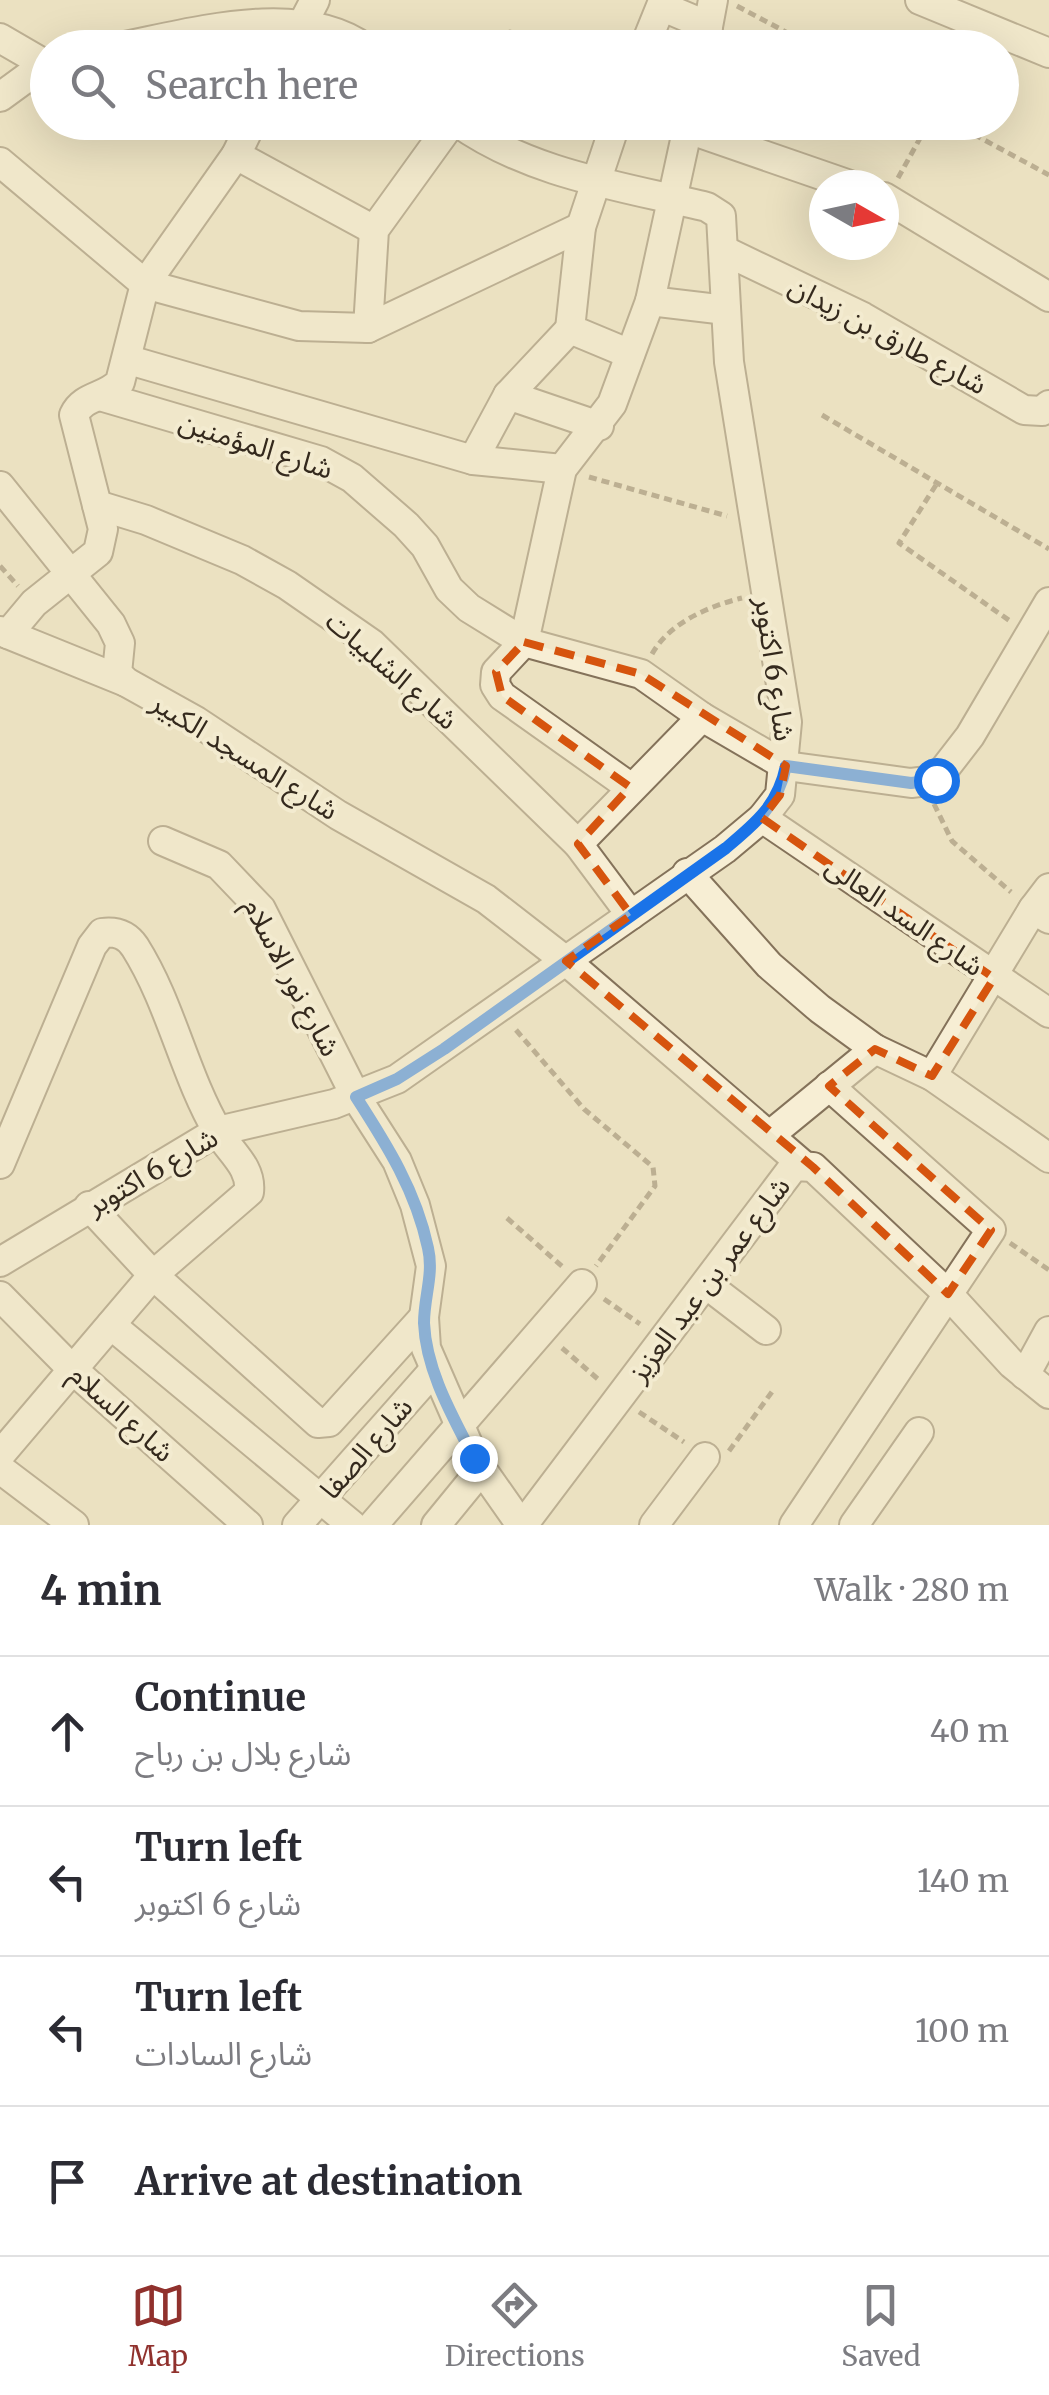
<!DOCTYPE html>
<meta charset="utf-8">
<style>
:root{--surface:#fff;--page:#f2f2f3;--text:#2b2b33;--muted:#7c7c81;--line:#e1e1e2;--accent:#90312d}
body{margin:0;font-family:Merriweather,"Noto Sans Arabic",serif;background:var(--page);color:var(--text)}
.compass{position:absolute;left:809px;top:170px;width:90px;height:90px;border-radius:50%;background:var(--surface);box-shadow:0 10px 40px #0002;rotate:99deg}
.stop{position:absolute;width:30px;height:30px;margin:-22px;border:8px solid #1a73e8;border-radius:50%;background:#fff}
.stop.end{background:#1a73e8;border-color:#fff;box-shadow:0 2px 10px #0008}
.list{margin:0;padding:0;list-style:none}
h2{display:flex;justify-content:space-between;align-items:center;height:130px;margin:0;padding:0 40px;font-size:42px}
h2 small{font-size:32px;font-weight:400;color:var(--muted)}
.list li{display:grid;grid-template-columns:65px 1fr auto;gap:30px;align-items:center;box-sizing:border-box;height:150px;padding:0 40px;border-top:2px solid var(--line)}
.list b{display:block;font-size:38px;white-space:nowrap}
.list p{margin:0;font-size:32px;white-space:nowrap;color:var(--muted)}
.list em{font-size:32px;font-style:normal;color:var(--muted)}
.icon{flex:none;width:55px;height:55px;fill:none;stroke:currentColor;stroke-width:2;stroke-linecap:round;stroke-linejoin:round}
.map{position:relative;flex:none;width:1049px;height:1525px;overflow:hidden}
.search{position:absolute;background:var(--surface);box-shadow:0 10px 40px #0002;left:30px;right:30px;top:30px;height:110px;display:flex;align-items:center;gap:25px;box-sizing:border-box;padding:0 35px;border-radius:55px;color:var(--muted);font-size:38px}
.sheet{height:730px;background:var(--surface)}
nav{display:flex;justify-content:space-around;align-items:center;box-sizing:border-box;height:140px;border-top:2px solid var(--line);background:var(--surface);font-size:28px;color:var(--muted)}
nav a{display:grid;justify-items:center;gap:5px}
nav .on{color:var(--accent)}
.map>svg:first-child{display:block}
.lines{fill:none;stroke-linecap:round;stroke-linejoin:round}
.minor-casing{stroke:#84725a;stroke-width:32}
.path{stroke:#84725a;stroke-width:5;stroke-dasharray:8 5;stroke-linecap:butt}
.minor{stroke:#f7eed4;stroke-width:28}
.route{stroke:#1a73e8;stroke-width:12}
.marked{fill:none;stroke:#d6540e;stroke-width:8;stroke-dasharray:20 12;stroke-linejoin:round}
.labels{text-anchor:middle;stroke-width:8;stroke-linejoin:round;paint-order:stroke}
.street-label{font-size:28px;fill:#34291d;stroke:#f3ebd0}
</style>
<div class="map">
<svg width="1049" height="1525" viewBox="0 0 1049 1525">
<rect width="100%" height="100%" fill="#ebe1c1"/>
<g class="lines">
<g class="minor-casing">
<g id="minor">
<polyline points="920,0 1049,53"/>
<polyline points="0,38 43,63"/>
<path d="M115,48c74,-14 184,-48 250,0"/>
<polyline points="290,48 315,0"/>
<polyline points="644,48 661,6 708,26"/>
<polyline points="704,48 713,0"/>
<polyline points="0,97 48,62"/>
<polyline points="616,122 581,227 570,329 630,354"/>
<polyline points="688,129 850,185"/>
<polyline points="236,155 374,230"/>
<polyline points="0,162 145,284 299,326 368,328 581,227"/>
<polyline points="884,197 1049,297"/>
<polyline points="725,251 863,317 1024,410 1042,411 1049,405"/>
<polyline points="650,301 726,310"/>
<polyline points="368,328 374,230 452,122"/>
<polyline points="129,360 473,460 562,469"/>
<polyline points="508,395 570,329"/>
<polyline points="100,396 321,461 352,478 406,525 425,546 449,589 469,608 524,642 641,674 702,717 786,766 911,783 936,780 970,736 1049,602"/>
<polyline points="473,460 508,395 599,426"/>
<polyline points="0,486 111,624 120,643 117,673 126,682 196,721 338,815 486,899 566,961 802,1164"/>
<polyline points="97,505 146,520 242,560 287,585 372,644 578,844 631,915"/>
<polyline points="0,631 126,682"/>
<path d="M8,634l26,-31 64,-51 5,-23 -29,-114c9,-20 32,-17 46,-33l25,-98 91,-129 16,-33"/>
<polyline points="630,787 502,696 495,685 496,672 524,642 562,469 612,404 650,301 689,122"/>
<polyline points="762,818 1049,1013"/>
<polyline points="163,841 219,865 261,909 356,1097 397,1161 415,1205 431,1266 424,1317 426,1348 474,1458 521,1525"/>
<polyline points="578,844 702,717"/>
<polyline points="687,873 769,965 820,1009 875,1049 932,1076 1049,1158"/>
<polyline points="1033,909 1049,888"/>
<polyline points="932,1076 1033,909 1049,919"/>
<polyline points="770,1135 875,1049"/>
<path d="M0,1164l92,-218 10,-13c15,-2 25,2 33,14 36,57 49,127 83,185 12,20 34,35 31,60l-96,83 -153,180"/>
<polyline points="89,1206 153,1275 318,1423 329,1422 424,1317"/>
<path d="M0,1262l218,-131 116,-27 63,-25 328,-230 37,-31 18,-23 7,-73 -58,-360 -8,-146 -14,-9c-87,-21 -177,-33 -250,-85"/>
<polyline points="706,1284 766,1330"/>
<polyline points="0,1296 71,1368 248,1525"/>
<polyline points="111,1325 352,1525"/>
<polyline points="1025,1375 1049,1331"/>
<polyline points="0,1469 74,1525"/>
<polyline points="297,1525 434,1370"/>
<polyline points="373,1525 582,1284"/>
<polyline points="436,1525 481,1470"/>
<polyline points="523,1525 794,1166 813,1167 948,1294 1012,1364 1049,1394"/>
<polyline points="654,1525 705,1457"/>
<polyline points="794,1525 991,1230 829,1086"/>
<polyline points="854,1525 919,1432"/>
</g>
</g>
<g class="path">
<polyline points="737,6 816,48"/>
<polyline points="501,48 510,32 546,48"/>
<polyline points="951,122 1049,175"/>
<polyline points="898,178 929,122"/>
<polyline points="822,415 1049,549"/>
<polyline points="589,477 727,516"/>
<polyline points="936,485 899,543 1010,621"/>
<polyline points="0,566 18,586"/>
<path d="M652,654c17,-31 57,-48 90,-56"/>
<polyline points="934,804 952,841 1011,892"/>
<polyline points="516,1030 584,1109 653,1167 655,1186 596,1266"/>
<polyline points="507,1218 564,1268"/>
<polyline points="1010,1243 1049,1270"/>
<polyline points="604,1299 640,1324"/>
<polyline points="562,1348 599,1380"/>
<polyline points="639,1412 684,1442"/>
<polyline points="729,1451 774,1389"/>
</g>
<use href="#minor" class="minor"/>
</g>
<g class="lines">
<path class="route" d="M474,1458c-21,-41 -48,-87 -50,-135 0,-26 10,-49 4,-75 -12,-57 -41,-103 -72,-151l41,-18 47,-30 282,-201c30,-25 52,-43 60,-82l125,17 25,-3"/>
</g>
<path d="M0 0H1049V1525H0ZM524,642l117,32 145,92 -6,29 -18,23 232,160 -62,98 -57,-27 -46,37 162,144 -43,64 -135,-127 -247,-206 65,-46 -53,-71 52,-57 -128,-91 -6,-24z" fill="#ebe1c1" fill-opacity=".55" fill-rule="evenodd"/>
<path class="marked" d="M524,642l117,32 145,92 -6,29 -18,23 232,160 -62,98 -57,-27 -46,37 162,144 -43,64 -135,-127 -247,-206 65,-46 -53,-71 52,-57 -128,-91 -6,-24z"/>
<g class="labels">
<g class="street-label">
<text transform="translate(888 335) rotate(28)" y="10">شارع طارق بن زيدان</text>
<text transform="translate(256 445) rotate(18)" y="10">شارع المؤمنين</text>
<text transform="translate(775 669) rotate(82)" y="10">شارع 6 اكتوبر</text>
<text transform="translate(392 670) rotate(41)" y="10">شارع الشلبيات</text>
<text transform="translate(245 756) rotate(32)" y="10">شارع المسجد الكبير</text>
<text transform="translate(905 916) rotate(35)" y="10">شارع السد العالى</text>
<text transform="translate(292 977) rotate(62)" y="10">شارع نور الاسلام</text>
<text transform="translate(152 1171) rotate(-30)" y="10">شارع 6 اكتوبر</text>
<text transform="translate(709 1279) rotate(-53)" y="10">شارع عمر بن عبد العزيز</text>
<text transform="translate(122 1413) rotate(42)" y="10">شارع السلام</text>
<text transform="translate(366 1448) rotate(-49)" y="10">شارع الصفا</text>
</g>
</g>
</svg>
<svg class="compass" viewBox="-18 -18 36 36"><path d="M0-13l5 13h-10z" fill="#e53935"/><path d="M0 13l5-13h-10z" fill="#7c7c81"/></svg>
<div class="stop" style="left:936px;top:780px"></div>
<div class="stop end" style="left:474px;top:1458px"></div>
<div class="search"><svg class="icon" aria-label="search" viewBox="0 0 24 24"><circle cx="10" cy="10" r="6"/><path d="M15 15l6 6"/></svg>Search here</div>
</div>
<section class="sheet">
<h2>4 min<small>Walk · 280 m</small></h2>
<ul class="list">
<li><svg class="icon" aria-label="ahead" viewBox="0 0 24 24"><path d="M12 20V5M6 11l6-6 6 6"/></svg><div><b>Continue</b><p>شارع بلال بن رباح</p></div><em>40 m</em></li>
<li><svg class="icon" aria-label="left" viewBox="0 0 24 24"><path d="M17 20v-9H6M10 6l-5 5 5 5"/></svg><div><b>Turn left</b><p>شارع 6 اكتوبر</p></div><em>140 m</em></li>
<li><svg class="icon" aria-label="left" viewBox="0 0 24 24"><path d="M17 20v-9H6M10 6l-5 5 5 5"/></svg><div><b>Turn left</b><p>شارع السادات</p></div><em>100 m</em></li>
<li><svg class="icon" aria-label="arrive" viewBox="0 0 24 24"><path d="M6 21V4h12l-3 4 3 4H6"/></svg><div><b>Arrive at destination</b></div></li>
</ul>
</section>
<nav>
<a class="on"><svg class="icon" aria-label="map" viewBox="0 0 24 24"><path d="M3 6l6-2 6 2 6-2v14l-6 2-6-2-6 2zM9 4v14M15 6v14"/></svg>Map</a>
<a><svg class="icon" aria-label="directions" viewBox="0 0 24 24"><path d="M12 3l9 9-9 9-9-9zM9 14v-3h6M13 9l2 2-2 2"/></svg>Directions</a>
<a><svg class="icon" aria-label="saved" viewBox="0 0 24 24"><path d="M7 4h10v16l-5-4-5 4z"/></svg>Saved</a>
</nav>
